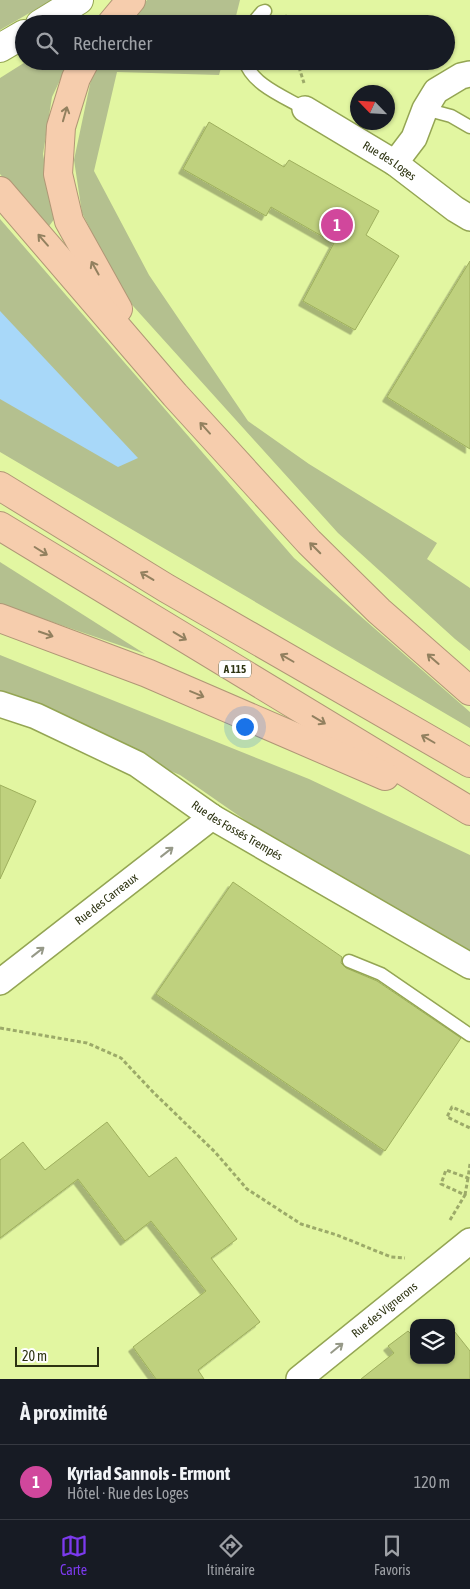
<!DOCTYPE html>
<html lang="fr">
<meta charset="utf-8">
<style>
:root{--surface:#171b24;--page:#20242c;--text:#f1f3f6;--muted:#9ea1a6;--line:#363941;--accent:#7c3aed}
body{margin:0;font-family:"Asap Condensed",sans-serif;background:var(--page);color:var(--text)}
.controls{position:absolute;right:15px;bottom:15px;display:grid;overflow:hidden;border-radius:10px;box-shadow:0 1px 4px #0004}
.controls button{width:45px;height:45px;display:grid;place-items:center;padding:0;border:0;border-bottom:1px solid var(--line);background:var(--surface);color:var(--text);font:25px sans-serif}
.compass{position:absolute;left:350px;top:85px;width:45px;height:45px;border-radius:50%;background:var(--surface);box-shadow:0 1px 4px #0004;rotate:295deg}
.scale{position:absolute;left:15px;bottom:12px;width:84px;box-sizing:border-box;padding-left:5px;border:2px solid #2d3311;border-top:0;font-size:14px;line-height:18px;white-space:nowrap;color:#2d3311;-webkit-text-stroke:4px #fff;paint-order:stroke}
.you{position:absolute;left:244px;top:726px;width:18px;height:18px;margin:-12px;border:4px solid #fff;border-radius:50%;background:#1a73e8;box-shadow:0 0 0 8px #1a73e833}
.badge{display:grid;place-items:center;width:32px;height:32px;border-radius:50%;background:var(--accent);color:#fff;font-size:16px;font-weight:700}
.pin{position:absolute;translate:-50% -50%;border:2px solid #fff;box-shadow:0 1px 5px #0006}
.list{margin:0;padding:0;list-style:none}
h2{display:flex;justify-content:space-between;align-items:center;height:65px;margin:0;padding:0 20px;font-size:21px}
h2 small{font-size:16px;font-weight:400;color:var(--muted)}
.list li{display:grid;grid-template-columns:32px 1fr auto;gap:15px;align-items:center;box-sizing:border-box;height:75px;padding:0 20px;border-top:1px solid var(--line)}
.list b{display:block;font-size:19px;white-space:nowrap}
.list p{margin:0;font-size:16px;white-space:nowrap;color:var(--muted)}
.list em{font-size:16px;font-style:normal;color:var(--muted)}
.icon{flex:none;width:28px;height:28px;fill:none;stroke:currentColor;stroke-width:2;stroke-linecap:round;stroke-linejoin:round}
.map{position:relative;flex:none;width:470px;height:1379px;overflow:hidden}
.search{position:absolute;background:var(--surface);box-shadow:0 1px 4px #0004;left:15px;right:15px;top:15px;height:55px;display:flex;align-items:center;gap:12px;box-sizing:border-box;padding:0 18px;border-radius:28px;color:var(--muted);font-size:19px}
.sheet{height:140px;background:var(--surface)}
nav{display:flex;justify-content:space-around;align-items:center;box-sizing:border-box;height:70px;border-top:1px solid var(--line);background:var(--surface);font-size:14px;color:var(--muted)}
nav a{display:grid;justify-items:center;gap:2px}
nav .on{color:var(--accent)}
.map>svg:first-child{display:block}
.green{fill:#b4c08f}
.water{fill:#a8d8f9}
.building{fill:#bfd17e;stroke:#9eaf5d;filter:url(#shadow)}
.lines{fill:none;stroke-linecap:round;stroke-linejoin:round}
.lane-casing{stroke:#94a553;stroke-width:15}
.street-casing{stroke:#94a553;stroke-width:28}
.secondary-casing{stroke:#94a553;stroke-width:30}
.highway-casing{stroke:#b09776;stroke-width:30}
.path{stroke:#9caa69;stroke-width:3;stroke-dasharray:4 2.5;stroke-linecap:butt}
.lane{stroke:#fff;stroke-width:12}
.street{stroke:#fff;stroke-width:25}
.secondary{stroke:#fff;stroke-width:28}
.highway{stroke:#f6cdad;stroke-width:28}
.oneway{stroke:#92805f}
.oneway2{stroke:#969988}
.labels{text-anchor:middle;stroke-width:4;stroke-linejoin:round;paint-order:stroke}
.shield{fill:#fff;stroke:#6c7058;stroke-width:1}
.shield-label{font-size:11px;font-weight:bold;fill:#2d3311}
.street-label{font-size:12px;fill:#2d3311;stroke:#fff}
</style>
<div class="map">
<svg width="470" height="1379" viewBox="0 0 470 1379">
<defs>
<filter id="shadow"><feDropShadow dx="-4.5" dy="4.5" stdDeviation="0" flood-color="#0004"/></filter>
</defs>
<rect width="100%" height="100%" fill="#e2f6a1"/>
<g class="green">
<polygon points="0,0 52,0 0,30"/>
<polygon points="147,0 240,0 234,24 129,24"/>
<polygon points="27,61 69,61 52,97 43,154 55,218 47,229 0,174 0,78"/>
<polygon points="100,61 223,61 219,75 117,72 94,171 149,275 248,421 309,464 437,543 427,559 470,588 470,651 455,639 338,533 124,296 82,213 74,160 93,70"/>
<polygon points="0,219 294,558 470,712 470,728 0,452"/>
<polygon points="0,562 145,654 0,604"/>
<polygon points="0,655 309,779 470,855 470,952 288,850 180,775 0,700"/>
</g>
<polygon class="water" points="0,311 138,458 118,467 0,399"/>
<g class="building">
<polygon points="209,122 284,167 289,160 379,211 366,235 399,256 355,330 303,301 334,243 271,207 266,216 183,169"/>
<polygon points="470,261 470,449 387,397"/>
<polygon points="0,785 36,801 0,879"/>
<polygon points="233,882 342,957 341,963 346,968 377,981 461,1038 385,1151 156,994"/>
<polygon points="107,1122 149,1177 176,1157 237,1239 211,1258 260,1322 198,1370 204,1379 156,1379 133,1347 206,1291 151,1221 125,1241 78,1179 0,1238 0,1160 23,1142 45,1170"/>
<polygon points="451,1327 470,1351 470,1379 361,1379 394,1353 388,1346 408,1331 411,1334 414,1332 414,1360 451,1360"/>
</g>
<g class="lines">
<g class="lane-casing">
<g id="lane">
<polyline points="252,24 262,12 265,11"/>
<path d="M245,61c7,24 40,36 60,48"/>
<polyline points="425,109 451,116 470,127"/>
<polyline points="349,961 381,974 470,1035"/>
</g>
</g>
<g class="street-casing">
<g id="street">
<path id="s1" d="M305,109l90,54 60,46 15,9"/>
<polyline points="395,163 414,138 425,109 436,91 461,76 470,74"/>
<path id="s2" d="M0,704l36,12 101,48 75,53 258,149"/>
<path id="s3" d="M0,982l212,-165"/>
<path id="s4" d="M299,1379l171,-138"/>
</g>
</g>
<g class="secondary-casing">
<g id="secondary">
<polyline points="40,24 79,0"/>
<polyline points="0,48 24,34"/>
</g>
</g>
<g class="highway-casing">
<g id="highway">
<polyline points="111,24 131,0"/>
<polyline points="85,61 76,78 61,127 58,174 69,221 118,309"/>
<polyline points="0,191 175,395 309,542 379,611 470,691"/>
<polyline points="0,486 166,588 470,763"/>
<polyline points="0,526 470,811"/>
<polyline points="0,618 147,673 385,776"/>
</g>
</g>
<g class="path">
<polyline points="285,15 288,24"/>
<polyline points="297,61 304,83"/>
<polyline points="0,1028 87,1043 121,1058 154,1093 215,1152 247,1189 301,1224 337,1235 391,1257 405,1258"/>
<polyline points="470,1115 452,1107 447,1117 470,1128"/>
<polyline points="465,1195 468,1178"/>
<polyline points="450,1220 465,1195 441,1184 446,1170 468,1178 470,1164"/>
</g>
<use href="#lane" class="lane"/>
<use href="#street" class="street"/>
<use href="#secondary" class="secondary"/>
<use href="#highway" class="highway"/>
</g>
<defs><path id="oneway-shaft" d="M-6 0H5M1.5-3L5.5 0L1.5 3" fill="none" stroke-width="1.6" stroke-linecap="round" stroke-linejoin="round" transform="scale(1.25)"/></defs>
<g class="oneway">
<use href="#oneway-shaft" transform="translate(65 114) rotate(-74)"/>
<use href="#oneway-shaft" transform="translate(43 240) rotate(-131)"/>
<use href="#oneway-shaft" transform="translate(95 268) rotate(-119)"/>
<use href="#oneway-shaft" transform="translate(205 428) rotate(-132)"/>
<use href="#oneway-shaft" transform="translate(315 548) rotate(-135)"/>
<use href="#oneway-shaft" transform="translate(41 551) rotate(32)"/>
<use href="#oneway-shaft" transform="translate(147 576) rotate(-149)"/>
<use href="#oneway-shaft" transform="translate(46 634) rotate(19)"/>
<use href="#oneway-shaft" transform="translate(180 636) rotate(31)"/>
<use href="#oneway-shaft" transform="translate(287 658) rotate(-150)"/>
<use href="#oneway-shaft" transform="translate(433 659) rotate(-139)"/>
<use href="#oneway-shaft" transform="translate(197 694) rotate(23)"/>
<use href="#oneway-shaft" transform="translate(319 720) rotate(31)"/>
<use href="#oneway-shaft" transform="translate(428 739) rotate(-150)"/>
</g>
<g class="oneway2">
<use href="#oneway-shaft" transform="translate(167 852) rotate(-38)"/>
<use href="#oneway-shaft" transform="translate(38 952) rotate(-38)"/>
<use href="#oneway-shaft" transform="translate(337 1348) rotate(-39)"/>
</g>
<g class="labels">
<rect class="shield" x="219" y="660.5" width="32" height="17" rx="4"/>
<g class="shield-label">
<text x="235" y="673">A 115</text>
</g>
<g class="street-label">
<text dy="4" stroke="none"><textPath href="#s1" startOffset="99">Rue des Loges</textPath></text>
<text dy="4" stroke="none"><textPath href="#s2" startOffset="270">Rue des Fossés Trempés</textPath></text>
<text dy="4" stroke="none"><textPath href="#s3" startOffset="135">Rue des Carreaux</textPath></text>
<text dy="4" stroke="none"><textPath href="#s4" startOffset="110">Rue des Vignerons</textPath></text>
</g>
</g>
</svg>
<div class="controls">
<button><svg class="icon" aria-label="layers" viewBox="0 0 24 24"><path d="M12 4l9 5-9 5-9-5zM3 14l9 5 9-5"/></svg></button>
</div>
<svg class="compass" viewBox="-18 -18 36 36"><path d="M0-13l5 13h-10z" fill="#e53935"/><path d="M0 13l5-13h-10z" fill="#9ea1a6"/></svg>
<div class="scale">20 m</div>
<div class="you"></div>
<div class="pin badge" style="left:337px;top:225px;background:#d1479c">1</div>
<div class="search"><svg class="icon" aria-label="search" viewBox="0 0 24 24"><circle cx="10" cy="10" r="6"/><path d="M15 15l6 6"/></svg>Rechercher</div>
</div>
<section class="sheet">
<h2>À proximité<small></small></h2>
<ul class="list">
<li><span class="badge" style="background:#d1479c">1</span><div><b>Kyriad Sannois - Ermont</b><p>Hôtel · Rue des Loges</p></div><em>120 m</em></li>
</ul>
</section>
<nav>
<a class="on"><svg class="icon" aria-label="map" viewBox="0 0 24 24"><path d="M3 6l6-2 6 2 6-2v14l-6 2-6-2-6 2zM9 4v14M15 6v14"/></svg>Carte</a>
<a><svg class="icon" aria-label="directions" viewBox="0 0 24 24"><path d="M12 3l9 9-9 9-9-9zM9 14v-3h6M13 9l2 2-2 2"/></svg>Itinéraire</a>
<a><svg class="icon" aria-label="saved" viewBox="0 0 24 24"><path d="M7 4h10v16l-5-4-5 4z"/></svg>Favoris</a>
</nav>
